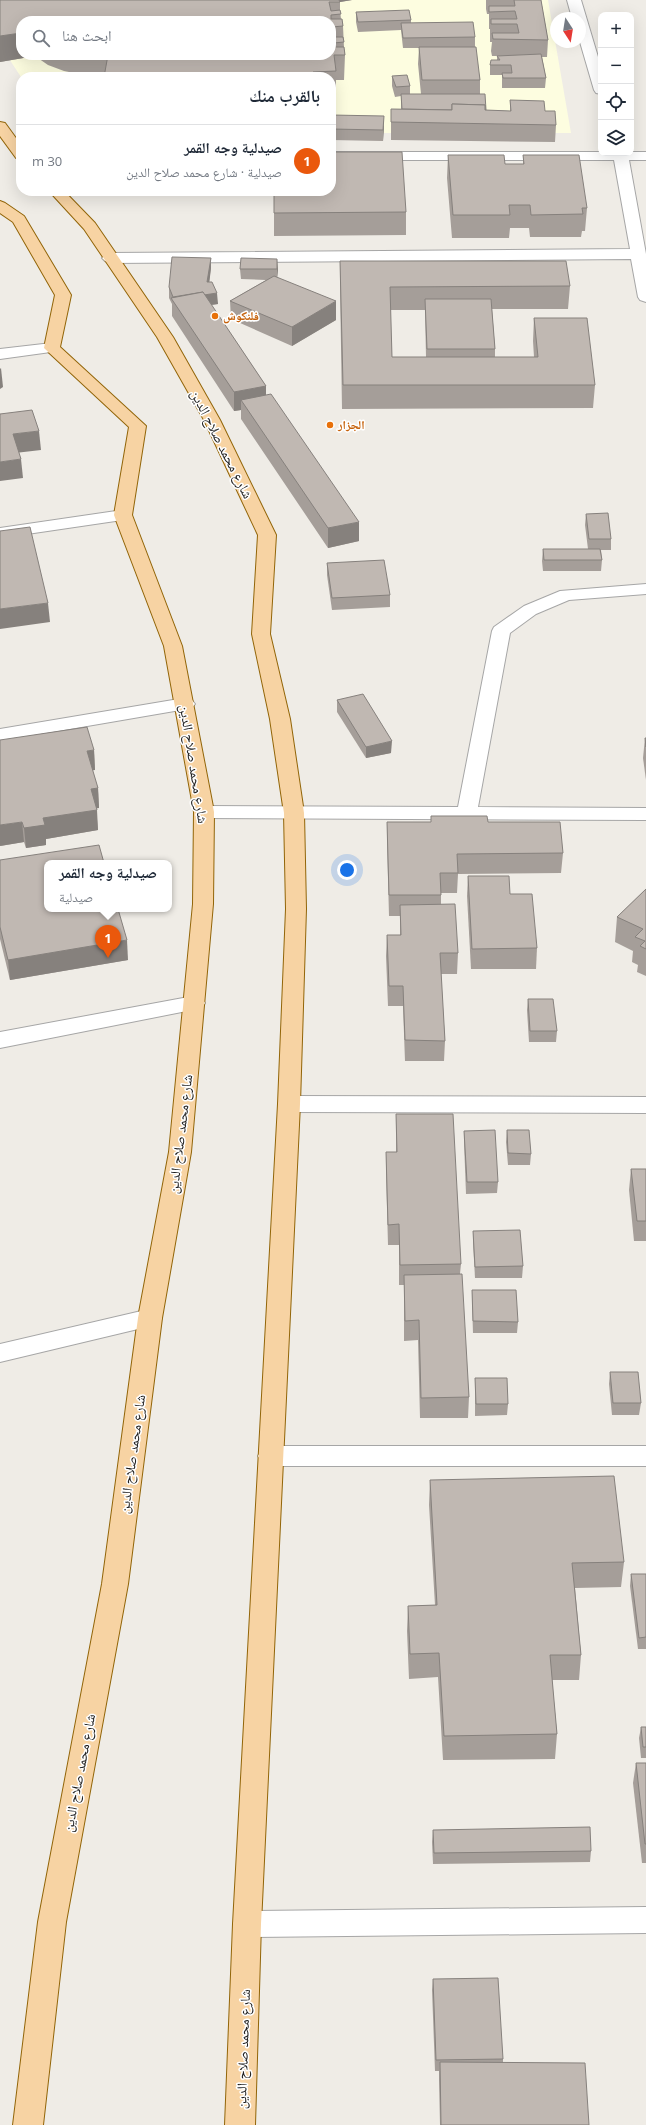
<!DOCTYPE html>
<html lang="ar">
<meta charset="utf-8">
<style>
:root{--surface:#fff;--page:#f6f6f7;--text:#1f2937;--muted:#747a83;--line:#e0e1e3;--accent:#ea580c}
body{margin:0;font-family:"Open Sans","Noto Naskh Arabic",sans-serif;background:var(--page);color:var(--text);direction:rtl}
.controls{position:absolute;right:12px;top:12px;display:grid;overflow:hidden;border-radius:8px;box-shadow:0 4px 16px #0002}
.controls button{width:36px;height:36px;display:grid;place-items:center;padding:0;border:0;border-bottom:1px solid var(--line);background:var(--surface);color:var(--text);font:20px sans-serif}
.compass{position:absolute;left:550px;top:12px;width:36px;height:36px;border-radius:50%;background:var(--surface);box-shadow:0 4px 16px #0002;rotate:168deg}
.you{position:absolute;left:347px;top:870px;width:14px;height:14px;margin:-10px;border:3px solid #fff;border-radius:50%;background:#1a73e8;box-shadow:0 0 0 6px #1a73e833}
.badge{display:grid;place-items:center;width:26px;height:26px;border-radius:50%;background:var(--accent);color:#fff;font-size:13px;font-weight:700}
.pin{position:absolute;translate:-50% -33px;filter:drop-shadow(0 1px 2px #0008)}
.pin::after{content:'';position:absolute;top:21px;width:14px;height:12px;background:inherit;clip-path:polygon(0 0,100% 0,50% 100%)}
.popup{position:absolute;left:44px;top:860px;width:128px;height:52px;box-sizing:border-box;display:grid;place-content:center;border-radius:8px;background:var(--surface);filter:drop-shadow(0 1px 3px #0005);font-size:13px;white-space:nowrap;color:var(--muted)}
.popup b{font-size:15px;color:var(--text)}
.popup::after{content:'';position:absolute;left:50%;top:100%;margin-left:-8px;border:8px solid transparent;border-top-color:var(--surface)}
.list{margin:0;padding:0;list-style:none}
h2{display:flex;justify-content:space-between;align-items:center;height:52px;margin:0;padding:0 16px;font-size:17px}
h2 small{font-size:13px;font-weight:400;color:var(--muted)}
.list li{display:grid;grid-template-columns:26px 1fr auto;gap:12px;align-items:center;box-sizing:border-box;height:72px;padding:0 16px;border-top:1px solid var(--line)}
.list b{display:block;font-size:15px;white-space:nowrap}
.list p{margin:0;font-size:13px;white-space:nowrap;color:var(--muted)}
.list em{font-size:13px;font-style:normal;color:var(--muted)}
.icon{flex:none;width:22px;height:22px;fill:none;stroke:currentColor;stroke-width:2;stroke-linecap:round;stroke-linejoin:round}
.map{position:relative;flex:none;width:646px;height:2125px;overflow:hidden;direction:ltr}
.search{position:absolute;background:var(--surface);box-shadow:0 4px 16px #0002;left:16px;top:16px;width:320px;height:44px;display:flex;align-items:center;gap:10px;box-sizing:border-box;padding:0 14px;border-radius:16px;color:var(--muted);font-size:15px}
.panel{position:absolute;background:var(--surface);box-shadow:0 4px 16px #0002;left:16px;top:72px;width:320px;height:124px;border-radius:16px;direction:rtl}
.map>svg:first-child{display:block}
.education{fill:#fdfde0;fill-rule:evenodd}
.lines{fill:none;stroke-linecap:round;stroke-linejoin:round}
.minor-casing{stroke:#a6a6a6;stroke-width:2}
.major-casing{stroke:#926508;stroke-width:2}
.minor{fill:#fff;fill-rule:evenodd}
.major{fill:#f7d3a3;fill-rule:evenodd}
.wall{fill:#a59e99;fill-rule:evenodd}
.shaded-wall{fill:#86817d}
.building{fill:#c0b8b2;stroke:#86817d}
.food-dot{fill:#e8710a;stroke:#fff;stroke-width:1.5}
.labels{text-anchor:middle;stroke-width:3;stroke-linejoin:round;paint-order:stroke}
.far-food-label{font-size:12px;font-weight:bold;fill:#c56008;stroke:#fff;text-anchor:start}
.street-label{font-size:14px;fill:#1f1f1f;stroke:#fff}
</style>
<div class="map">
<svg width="646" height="2125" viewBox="0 0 646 2125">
<rect width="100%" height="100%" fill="#efece6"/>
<path class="education" d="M0,0h548l23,133h-240v-56h-310l-21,-32zM21,21h310v34h-310z"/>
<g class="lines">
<g class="minor-casing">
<g id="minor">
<polygon points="567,0 581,0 601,67 601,94 596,93 594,90 580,42 580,18 572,18"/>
<polygon points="331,152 646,152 646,160 629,160 646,254 646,302 640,300 638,297 631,259 110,263 105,261 102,258 105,255 110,253 630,249 614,160 331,160"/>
<polygon points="52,343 58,345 60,348 58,351 0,359 0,349"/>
<polygon points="123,510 129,511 132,515 129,519 0,538 0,528"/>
<polygon points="646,584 646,594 569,600 536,614 510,633 478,807 646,808 646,820 204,818 197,816 194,812 197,808 204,806 458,807 492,631 494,627 524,606 560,591"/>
<polygon points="185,698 192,700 195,704 192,708 0,741 0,729"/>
<polygon points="194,996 202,998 205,1003 202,1008 0,1048 0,1032"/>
<polygon points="289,1096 646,1097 646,1113 289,1112 281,1110 278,1104 281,1098"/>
<polygon points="150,1309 159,1312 162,1318 159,1324 0,1362 0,1344"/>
<polygon points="271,1446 646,1446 646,1466 271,1466 262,1463 258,1456 262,1449"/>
<polygon points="646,1907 646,1933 247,1937 237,1933 233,1924 237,1915 247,1911"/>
</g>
</g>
<g class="major-casing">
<g id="major">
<polygon points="0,122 5,123 21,145 21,159 16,158 0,136"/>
<polygon points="49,191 64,191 95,223 173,337 220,420 276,535 270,634 290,719 304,813 306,909 300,1104 261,1924 255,2125 225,2125 233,1924 278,1104 286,909 284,813 270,719 252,634 258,535 204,420 157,337 84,229"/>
<polygon points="0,201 5,203 24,216 71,295 60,347 146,426 132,515 182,646 214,812 213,904 191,1152 162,1318 128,1584 66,1922 43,2125 13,2125 38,1922 102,1584 138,1318 169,1152 193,904 194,812 164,646 114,515 129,427 44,348 55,295 13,222 0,213"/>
</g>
</g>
<use href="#minor" class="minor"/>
<use href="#major" class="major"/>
</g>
<g class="wall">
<path d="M0,0h352l-12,2v8l1,9h1l1,7 1,22 1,7 -1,25h-8v17h-5v-20h-227v-1l-20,-1 -20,-4 -16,-6 -13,-9 -35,6zM21,21h310v34h-310z"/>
<polygon points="486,0 541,0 548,40 547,57 542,57 546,78 545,88 502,88 502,75 490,75 490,65 497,60 497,56 498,56 492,56 491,51 492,42 490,42 490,29 489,29 489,14 487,14 486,9"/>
<polygon points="356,12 411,20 411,23 475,37 475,47 480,80 480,94 486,110 510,111 510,100 545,111 556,125 555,142 391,140 391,109 401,109 401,96 395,97 392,86 392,76 410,86 410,94 421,94 418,64 419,48 403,48 401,30 358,32 356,22"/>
<polygon points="331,115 384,126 383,141 331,140"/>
<polygon points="448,155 505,164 523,164 523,155 587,208 585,231 582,231 581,237 530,237 529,228 510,228 509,238 452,238 447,178"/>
<polygon points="274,191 406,212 406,235 274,236"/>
<polygon points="211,258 211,268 209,282 218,304 211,305 266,386 266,395 359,541 328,548 241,419 241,410 234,411 172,316 172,304 169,298 169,287"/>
<path d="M340,261l230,25 -2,23h-76l3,40v8h39l-1,-16 1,-23 61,67 -2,23 -251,1 -2,-125zM390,310h35l1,47h-34z"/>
<polygon points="240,269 278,269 277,277 336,320 292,346 231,319 230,301 266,280 241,279"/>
<polygon points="586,514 611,539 611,550 601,550 602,560 601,571 543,571 542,561 543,549 588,549 585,525"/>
<polygon points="327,563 390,595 390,607 332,610 327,575"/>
<polygon points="337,700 391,753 366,758 337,712"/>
<polygon points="645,738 646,738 646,780 643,758"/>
<polygon points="94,750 95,770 92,770 98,788 99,808 96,808 98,830 46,839 46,845 26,848 24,842 0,846"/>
<polygon points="387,822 488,822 563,853 561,873 458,874 457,893 441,893 441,904 458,953 457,974 441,974 445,1041 444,1061 405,1061 403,1006 388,1006 386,956 387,935 400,935 400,916 389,916 387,842"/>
<polygon points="0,860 128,960 10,980 0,939"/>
<polygon points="468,876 510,894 537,948 536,969 471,969 467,896"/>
<polygon points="646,889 646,976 637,972 638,965 632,962 633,951 615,942 617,917"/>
<polygon points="528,999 557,1031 556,1042 529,1042 527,1010"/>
<polygon points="396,1114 461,1264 460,1274 469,1397 468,1418 420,1418 418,1340 404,1341 404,1285 399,1285 399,1245 388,1245 386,1172 386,1152 396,1152"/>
<polygon points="507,1130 531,1154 530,1165 508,1165 506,1142"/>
<polygon points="464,1131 498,1182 497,1193 466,1194 464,1142"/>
<polygon points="631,1169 646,1169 646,1241 634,1241 629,1190"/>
<polygon points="473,1231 523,1266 522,1278 475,1278 473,1242"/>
<polygon points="472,1290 518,1322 517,1333 473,1333 472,1302"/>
<polygon points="610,1372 641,1403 639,1415 612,1415 609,1384"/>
<polygon points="475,1378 508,1404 507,1415 475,1416"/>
<polygon points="430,1480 624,1562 621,1587 575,1588 581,1655 579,1680 552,1680 557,1734 555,1759 443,1760 438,1677 409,1679 407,1631 408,1606 435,1605 429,1505"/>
<polygon points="631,1574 646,1574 646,1649 638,1649 630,1586"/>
<polygon points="641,1727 646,1727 646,1758 641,1758 639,1738"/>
<polygon points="636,1763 646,1763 646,1863 642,1863 633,1783"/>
<polygon points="433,1830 591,1851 590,1862 433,1864 432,1842"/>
<polygon points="433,1979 503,2059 503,2062 589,2125 440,2125 439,2080 439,2071 435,2071 432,1990"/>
</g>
<g class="shaded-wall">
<polygon points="327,0 352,0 340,2"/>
<polygon points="21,33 21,55 35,55 35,56 0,62 0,36"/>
<polygon points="313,72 313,77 308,77"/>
<polygon points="384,116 384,126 383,141 383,130"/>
<polygon points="211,258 211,268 208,293 207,282"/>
<polygon points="277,259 278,269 277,280"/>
<polygon points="217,293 218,304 179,309 173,299"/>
<polygon points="336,301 336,320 292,346 292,327"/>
<polygon points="1,368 3,387 0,389 0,369"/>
<polygon points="266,386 266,405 241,400 241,410 234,411 234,392"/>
<polygon points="39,431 41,450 15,453 13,434"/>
<polygon points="21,459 23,478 0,481 0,462"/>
<polygon points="359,522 359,541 328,548 328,528"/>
<polygon points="48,603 50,622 0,629 0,609"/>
<polygon points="392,741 391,753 366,758 366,747"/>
<polygon points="94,750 95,770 88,771 87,751"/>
<polygon points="98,788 99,808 92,809 91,789"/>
<polygon points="97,810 98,830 46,839 46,845 26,848 24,828 43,818"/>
<polygon points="22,822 24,842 0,846 0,825"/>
<polygon points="127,940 128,960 10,980 8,960"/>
</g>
<g class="building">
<polygon points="0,0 339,0 340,2 329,2 331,11 340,10 341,14 331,15 331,19 342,19 343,26 332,27 333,37 343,37 344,42 334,43 333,47 344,47 345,55 334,55 336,71 313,72 308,77 256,77 245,73 245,77 104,77 108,55 331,55 331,21 21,21 21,33 0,36"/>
<polygon points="514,0 541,0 548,40 493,39 492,33 519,33 517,24 491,24 491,19 517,19 515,11 489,12 489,6 515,6"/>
<polygon points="409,10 411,20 358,22 356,12"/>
<polygon points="473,22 475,37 403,38 401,23"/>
<polygon points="419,47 476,47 480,80 422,80"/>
<polygon points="541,54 546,78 503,78 502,73 512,73 511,65 490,65 491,60 500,60 497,56"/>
<polygon points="407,75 410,86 396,87 392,76"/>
<polygon points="401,94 485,94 486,110 485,110 485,105 452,104 452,110 402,109"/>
<polygon points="510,100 544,101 545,111 555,111 556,125 391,122 391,109 452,110 452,104 485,105 485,110 511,111"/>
<polygon points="331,115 384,116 383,130 331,129"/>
<polygon points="331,152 402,152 406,212 274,213 274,191 331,191"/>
<polygon points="448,155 504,155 505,164 524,164 523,155 579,155 587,208 582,208 583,214 531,215 530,205 509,205 510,215 453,215"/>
<polygon points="172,257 211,258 207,282 212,282 217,293 204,295 203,292 173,297 169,287"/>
<polygon points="241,258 277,259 277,269 240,269"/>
<polygon points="340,261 566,261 570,286 390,287 392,357 538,357 534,318 587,318 595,385 343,385"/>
<polygon points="274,276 336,301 292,327 230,301"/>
<polygon points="203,292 266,386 234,392 171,298"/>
<polygon points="425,299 491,299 495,349 427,349"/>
<polygon points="271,394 359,522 328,528 241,400"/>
<polygon points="32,410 39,431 13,434 21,459 0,462 0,414"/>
<polygon points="608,513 611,539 589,539 586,514"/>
<polygon points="30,527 48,603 0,609 0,531"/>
<polygon points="543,549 600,549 602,560 544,560"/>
<polygon points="384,560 390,595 332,598 327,563"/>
<polygon points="363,694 392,741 366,747 337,700"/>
<polygon points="87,727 94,750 87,751 98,788 91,789 97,810 43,818 45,825 24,828 22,822 0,825 0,740"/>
<polygon points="645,738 646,738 646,747"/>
<polygon points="431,816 487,816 488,822 560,822 563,853 457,854 458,873 440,873 441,895 389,895 387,822 431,822"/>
<polygon points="99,845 104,863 47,863 47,909 118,909 127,940 8,960 0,927 0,860"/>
<polygon points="468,876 509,876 510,894 532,894 537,948 472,949"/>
<polygon points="646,889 646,949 640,946 645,941 635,937 643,929 617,917"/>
<polygon points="455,904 458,953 440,953 445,1041 405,1040 403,986 389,986 387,935 401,935 400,905"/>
<polygon points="528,999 553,999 557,1031 530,1031"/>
<polygon points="396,1114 453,1114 461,1264 400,1265 399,1224 388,1225 386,1152 397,1152"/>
<polygon points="495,1130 498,1182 467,1182 464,1131"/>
<polygon points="507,1130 529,1130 531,1154 508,1153"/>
<polygon points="631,1169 646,1169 646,1221 637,1221"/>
<polygon points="520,1230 523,1266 475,1267 473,1231"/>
<polygon points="462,1274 469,1397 421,1398 419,1320 405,1321 404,1275"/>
<polygon points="472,1290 516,1290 518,1322 473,1321"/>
<polygon points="610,1372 638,1372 641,1403 613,1403"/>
<polygon points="475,1378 507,1378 508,1404 476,1404"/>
<polygon points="614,1476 624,1562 572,1563 581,1655 550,1655 557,1734 444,1736 439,1653 410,1654 408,1606 437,1605 430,1480"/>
<polygon points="631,1574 646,1574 646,1637 639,1638"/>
<polygon points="641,1727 646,1727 646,1747 643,1747"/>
<polygon points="636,1763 646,1763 646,1844 645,1844"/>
<polygon points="590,1827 591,1851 434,1853 433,1830"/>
<polygon points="498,1978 503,2059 436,2060 433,1979"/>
<polygon points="440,2062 585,2063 589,2125 441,2125"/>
</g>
<g class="food-dot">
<circle cx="215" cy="316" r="4"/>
<circle cx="330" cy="425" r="4"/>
</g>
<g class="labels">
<g class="far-food-label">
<text x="223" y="320">فلنكوش</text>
<text x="338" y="429">الجزار</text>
</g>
<g class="street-label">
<text transform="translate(222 444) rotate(63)" y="5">شارع محمد صلاح الدين</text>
<text transform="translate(194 764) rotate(81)" y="5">شارع محمد صلاح الدين</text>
<text transform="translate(180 1134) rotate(-83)" y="5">شارع محمد صلاح الدين</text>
<text transform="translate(132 1454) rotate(-82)" y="5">شارع محمد صلاح الدين</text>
<text transform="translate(79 1773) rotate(-79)" y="5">شارع محمد صلاح الدين</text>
<text transform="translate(243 2049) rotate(-88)" y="5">شارع محمد صلاح الدين</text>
</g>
</g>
</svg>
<div class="controls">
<button>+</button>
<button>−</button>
<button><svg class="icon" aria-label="locate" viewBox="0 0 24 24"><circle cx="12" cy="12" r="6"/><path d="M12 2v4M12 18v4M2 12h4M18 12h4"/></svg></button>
<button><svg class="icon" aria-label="layers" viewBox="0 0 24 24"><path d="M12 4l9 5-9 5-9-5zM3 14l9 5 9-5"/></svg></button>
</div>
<svg class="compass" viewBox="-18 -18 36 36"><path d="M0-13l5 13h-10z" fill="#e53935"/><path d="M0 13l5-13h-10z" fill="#747a83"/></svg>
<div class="you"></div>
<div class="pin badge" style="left:108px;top:958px">1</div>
<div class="popup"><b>صيدلية وجه القمر</b>صيدلية</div>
<div class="search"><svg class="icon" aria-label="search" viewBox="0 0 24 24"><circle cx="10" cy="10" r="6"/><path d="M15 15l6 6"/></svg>ابحث هنا</div>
<section class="panel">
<h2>بالقرب منك<small></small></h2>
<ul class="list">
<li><span class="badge">1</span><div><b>صيدلية وجه القمر</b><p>صيدلية · شارع محمد صلاح الدين</p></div><em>30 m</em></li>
</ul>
</section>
</div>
